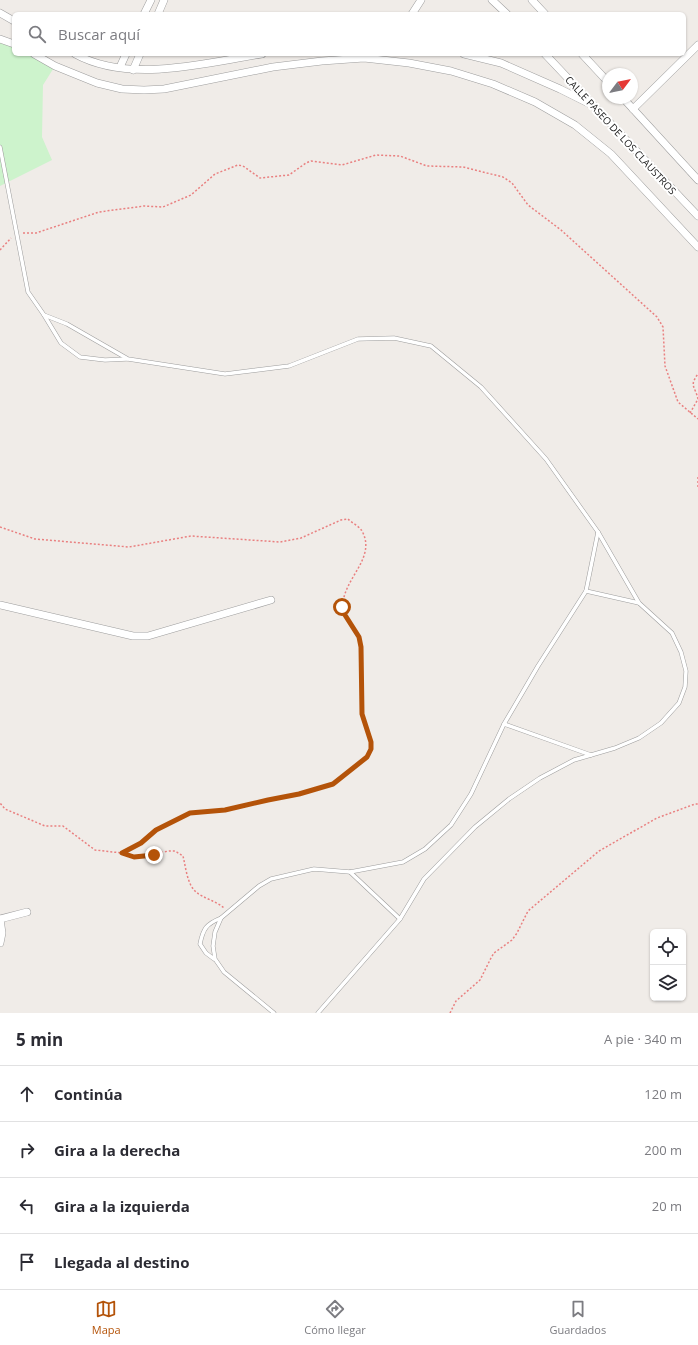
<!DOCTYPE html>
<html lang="es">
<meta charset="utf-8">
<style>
:root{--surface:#fff;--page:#f2f2f3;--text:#2b2b33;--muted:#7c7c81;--line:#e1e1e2;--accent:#b45309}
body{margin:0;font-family:"Open Sans",sans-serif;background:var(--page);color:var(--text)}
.controls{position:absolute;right:12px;bottom:12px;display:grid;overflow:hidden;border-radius:6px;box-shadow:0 1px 3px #0004}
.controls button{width:36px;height:36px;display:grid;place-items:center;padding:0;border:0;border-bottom:1px solid var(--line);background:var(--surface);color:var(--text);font:20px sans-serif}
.compass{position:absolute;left:602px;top:68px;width:36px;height:36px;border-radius:50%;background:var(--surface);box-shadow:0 1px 3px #0004;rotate:58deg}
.stop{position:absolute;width:12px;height:12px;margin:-9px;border:3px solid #b45309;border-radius:50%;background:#fff}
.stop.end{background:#b45309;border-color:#fff;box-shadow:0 1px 4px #0008}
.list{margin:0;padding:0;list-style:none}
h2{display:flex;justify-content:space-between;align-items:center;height:52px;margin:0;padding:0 16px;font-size:17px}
h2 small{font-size:13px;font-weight:400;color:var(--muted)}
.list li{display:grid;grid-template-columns:26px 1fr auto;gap:12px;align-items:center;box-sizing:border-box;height:56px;padding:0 16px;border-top:1px solid var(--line)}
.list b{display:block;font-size:15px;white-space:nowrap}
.list em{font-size:13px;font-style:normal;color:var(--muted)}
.icon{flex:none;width:22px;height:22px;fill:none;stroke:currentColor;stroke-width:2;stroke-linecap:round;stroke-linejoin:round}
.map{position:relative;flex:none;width:698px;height:1013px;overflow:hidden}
.search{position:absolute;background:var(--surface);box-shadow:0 1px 3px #0004;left:12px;right:12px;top:12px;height:44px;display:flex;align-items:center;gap:10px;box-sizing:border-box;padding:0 14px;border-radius:6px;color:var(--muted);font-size:15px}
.sheet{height:276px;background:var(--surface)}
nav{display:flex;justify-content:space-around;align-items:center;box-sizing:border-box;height:56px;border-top:1px solid var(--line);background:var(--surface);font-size:11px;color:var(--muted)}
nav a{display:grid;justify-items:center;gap:2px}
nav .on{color:var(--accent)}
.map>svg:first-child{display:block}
.park{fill:#cdf3cc}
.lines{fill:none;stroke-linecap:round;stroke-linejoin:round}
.service-casing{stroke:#9d9d9d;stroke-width:4.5}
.minor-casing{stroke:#9d9d9d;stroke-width:8}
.path{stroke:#e98080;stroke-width:1.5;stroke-dasharray:2 2;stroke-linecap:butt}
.service{stroke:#fff;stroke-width:3.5}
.minor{stroke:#fff;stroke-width:7}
.route{stroke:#b45309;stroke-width:5}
.labels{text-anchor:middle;stroke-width:4;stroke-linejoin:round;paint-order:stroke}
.street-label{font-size:10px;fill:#202020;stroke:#fff}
</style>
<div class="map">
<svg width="698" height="1013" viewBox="0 0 698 1013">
<rect width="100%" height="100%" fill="#f0ece8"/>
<polygon class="park" points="0,39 14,44 14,54 34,54 55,66 43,85 42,137 52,160 0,186"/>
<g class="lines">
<g class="service-casing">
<g id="service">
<polyline points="0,147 28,292 44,315 67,324 128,359 225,374 289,366 358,339 394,338 431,346 481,387 546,459 598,532 639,603 672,633 681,652 686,671 685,687 679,703 661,723 639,738 615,748 574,760 540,778 509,799 475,827 424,879 400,919 318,1013"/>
<polyline points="44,315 61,343 80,357 105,360 127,359"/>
<polyline points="586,591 639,603"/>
<polyline points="504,724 591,755"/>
<polyline points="350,872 400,919"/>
<path d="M214,959l-8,-6 -6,-9c3,-15 6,-20 21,-26"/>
<polyline points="274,1013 224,972 215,959 213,946 215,932 221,918 259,886 271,879 314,869 350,872 403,862 425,849 451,825 471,794 504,724 538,666 586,591 598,532"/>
</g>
</g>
<g class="minor-casing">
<g id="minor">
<polyline points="492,0 507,14"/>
<polyline points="532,0 545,14"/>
<polyline points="0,13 14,21"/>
<polyline points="144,14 151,0"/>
<polyline points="158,14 164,0"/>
<polyline points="412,14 421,0"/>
<polyline points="0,39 14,44"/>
<polyline points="34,54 55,66 97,83 122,89 144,90 164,89 273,67 322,61 364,58 409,63 451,71 493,84 535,102 575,125 611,154 698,247"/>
<path d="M75,54c55,30 129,9 187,0"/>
<polyline points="464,54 501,63 560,89 590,104"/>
<polyline points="545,54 698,216"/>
<polyline points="582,54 608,82"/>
<polyline points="120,67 126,54"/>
<polyline points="133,70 140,54"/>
<polyline points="623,98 698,180"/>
<polyline points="633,109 698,45"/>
<polyline points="0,605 133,636 148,636 271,600"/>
<polyline points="0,919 27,912"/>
<polyline points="0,919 2,933 0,943"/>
</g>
</g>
<g class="path">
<polyline points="23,233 36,233 99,212 144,206 163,207 191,195 215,174 238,165 243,166 260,178 289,175 306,163 311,161 342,165 376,155 400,156 427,166 463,167 503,177 512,183 528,205 561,230 657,317 663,327 665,366 678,402 698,419"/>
<polyline points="0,250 11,238"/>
<path d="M690,413l8,-14c-3,-13 -9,-13 0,-25"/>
<polyline points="698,477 698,488"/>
<path d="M0,527l35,12 94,8 62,-11 89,6 21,-4 40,-18 7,-1c4,4 11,7 14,12 15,27 -19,48 -19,74 -1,13 12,22 16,33 1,2 1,6 2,9l1,68 9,27v7l-4,8 -34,28 -34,9 -31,6 -43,10 -35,3 -34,17 -15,13 -19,10 -27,-3 -32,-24h-18l-40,-17 -5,-6"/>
<path d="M122,853l12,4 35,-6h6l8,5c3,12 4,28 13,36 7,6 20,9 28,16"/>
<polyline points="450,1013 456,1001 480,980 491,958 494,953 512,940 517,933 528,911 599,851 657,818 695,804 698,804"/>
</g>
<use href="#service" class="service"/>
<use href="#minor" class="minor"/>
</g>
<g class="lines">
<polyline class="route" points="154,855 134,857 122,853 141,843 156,830 190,813 225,810 268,800 299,794 333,784 367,757 371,749 371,742 362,714 361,647 359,637 345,615 342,607"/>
</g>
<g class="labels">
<g class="street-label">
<text transform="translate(621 135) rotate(47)" y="4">CALLE PASEO DE LOS CLAUSTROS</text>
</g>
</g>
</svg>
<div class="controls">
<button><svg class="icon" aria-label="locate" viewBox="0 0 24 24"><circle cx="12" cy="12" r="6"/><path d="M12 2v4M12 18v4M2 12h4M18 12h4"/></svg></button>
<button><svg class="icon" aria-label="layers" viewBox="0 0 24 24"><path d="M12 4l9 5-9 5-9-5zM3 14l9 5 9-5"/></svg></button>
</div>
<svg class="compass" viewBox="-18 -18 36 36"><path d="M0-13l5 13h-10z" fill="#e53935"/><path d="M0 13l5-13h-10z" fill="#7c7c81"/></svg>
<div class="stop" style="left:342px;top:607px"></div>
<div class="stop end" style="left:154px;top:855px"></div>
<div class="search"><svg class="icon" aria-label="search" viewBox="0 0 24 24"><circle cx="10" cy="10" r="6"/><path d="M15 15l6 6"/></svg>Buscar aquí</div>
</div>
<section class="sheet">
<h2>5 min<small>A pie · 340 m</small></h2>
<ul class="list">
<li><svg class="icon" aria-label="ahead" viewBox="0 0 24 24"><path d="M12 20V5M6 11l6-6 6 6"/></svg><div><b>Continúa</b></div><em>120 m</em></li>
<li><svg class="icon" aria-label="right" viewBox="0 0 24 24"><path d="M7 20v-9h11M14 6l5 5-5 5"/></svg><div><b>Gira a la derecha</b></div><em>200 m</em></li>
<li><svg class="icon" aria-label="left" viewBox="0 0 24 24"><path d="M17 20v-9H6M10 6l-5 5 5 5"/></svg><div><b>Gira a la izquierda</b></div><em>20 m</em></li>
<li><svg class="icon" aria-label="arrive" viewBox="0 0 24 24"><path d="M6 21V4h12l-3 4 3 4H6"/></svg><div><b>Llegada al destino</b></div></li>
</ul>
</section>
<nav>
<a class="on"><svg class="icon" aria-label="map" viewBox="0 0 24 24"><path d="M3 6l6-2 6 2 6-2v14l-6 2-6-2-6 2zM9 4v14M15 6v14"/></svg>Mapa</a>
<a><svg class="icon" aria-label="directions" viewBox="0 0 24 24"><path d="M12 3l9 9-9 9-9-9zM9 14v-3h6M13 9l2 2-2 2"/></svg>Cómo llegar</a>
<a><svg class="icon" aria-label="saved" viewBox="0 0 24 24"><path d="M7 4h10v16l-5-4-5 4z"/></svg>Guardados</a>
</nav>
